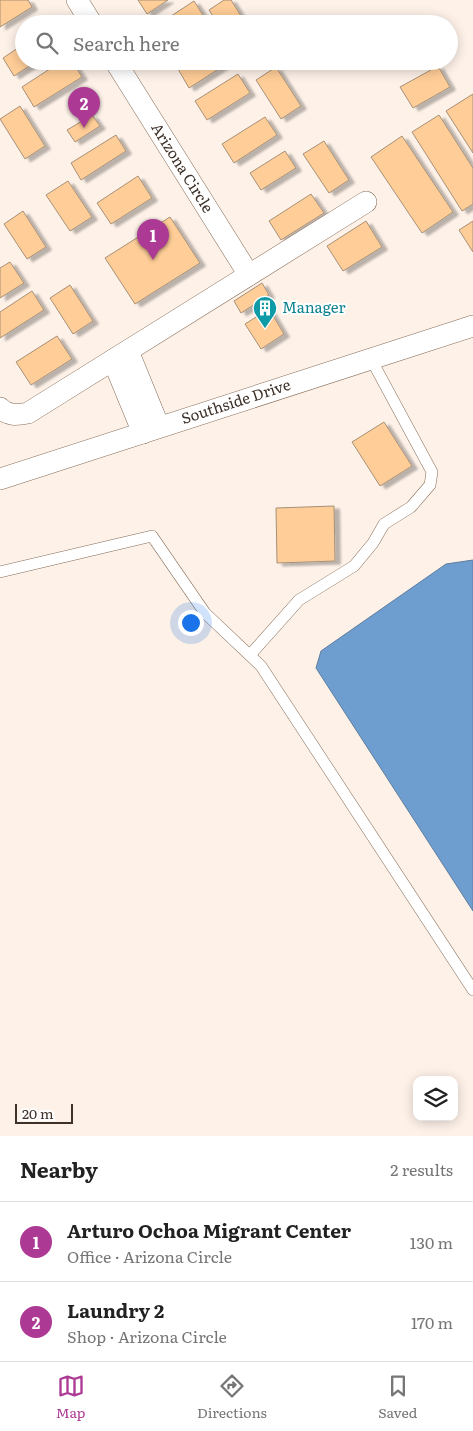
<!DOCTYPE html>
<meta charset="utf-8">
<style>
:root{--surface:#fff;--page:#f2f2f2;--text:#222;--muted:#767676;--line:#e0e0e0;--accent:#ac3993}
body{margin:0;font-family:Literata,serif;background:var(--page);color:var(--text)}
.controls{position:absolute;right:15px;bottom:15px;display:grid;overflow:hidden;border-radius:10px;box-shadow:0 2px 12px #0003}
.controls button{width:45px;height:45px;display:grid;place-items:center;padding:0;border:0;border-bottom:1px solid var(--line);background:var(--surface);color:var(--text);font:25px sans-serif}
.scale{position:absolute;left:15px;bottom:12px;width:58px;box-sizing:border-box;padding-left:5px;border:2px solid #3d3129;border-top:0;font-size:14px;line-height:18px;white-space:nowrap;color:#3d3129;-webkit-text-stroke:4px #fff;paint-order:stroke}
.you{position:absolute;left:190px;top:622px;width:18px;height:18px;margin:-12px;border:4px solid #fff;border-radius:50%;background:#1a73e8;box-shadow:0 0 0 8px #1a73e833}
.badge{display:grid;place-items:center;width:32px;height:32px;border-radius:50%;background:var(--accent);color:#fff;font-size:16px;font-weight:700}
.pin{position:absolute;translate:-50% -41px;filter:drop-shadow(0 1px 2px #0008)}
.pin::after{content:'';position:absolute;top:26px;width:18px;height:15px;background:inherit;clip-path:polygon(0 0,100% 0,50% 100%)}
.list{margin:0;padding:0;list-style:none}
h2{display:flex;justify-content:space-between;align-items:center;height:65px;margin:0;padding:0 20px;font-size:21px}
h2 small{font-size:16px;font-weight:400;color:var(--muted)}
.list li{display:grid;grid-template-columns:32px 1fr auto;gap:15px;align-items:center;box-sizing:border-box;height:80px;padding:0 20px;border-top:1px solid var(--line)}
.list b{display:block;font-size:19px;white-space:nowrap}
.list p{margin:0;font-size:16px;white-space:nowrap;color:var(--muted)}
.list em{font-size:16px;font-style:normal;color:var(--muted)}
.icon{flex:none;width:28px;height:28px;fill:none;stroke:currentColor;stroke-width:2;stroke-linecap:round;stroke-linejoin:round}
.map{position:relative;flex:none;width:473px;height:1136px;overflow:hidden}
.search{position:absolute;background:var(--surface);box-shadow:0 2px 12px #0003;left:15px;right:15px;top:15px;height:55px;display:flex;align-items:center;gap:12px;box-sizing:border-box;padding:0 18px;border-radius:28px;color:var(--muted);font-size:19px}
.sheet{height:225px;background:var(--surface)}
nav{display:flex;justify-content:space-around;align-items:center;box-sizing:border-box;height:70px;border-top:1px solid var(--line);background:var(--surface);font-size:14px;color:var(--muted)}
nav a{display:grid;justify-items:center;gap:2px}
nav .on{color:var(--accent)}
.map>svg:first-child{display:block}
.water{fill:#6e9ecf;stroke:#5f7d9d}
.building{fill:#ffcd97;stroke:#a69078;filter:url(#shadow)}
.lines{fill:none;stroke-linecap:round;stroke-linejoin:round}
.lane-casing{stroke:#866d59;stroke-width:12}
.street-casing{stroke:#866d59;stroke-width:22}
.lane{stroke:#fff;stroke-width:11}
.street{stroke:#fff;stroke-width:21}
.labels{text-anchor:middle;stroke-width:4;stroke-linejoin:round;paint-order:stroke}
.street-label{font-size:15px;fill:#3d3129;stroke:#fff}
.culture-label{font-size:15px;fill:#0d838f;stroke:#fff;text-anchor:start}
</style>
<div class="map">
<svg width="473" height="1136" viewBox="0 0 473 1136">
<defs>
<filter id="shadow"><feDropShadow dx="5.5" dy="3" stdDeviation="1" flood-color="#0004"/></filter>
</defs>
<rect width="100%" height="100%" fill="#fdf1e8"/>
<polygon class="water" points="473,560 473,911 316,668 321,651 446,564"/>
<g class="building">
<polygon points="0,0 28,0 32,7 0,27"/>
<polygon points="138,0 168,0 147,14"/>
<polygon points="224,0 231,0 246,24 218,24 209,10"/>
<polygon points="194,1 206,20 201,24 159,24"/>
<polygon points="24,44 24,61 37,61 14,76 3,58"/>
<polygon points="62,61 72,61 82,77 34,107 22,87"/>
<polygon points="190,61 231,61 189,88 178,69"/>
<polygon points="438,66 450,87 413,108 400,87"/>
<polygon points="276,67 301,106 281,119 256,80"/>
<polygon points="238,74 250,93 207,120 195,101"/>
<polygon points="473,94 473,153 446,111"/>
<polygon points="20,106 45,146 25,159 0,119"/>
<polygon points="92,115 100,126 75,142 67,130"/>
<polygon points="439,115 473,168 473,204 462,211 412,132"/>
<polygon points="265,117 277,135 234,163 222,144"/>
<polygon points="116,135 126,151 81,180 71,163"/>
<polygon points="402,136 453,212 422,233 371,157"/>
<polygon points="324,141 349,180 329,193 303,154"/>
<polygon points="285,151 296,168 261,190 250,173"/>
<polygon points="138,176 152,198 111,224 97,203"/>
<polygon points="68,181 92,217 70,231 46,195"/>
<polygon points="311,194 324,213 281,240 269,221"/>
<polygon points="23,211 46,247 27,259 4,224"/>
<polygon points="170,217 200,263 135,304 105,258"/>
<polygon points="366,221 382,247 343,271 327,246"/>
<polygon points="473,221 473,252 459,230"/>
<polygon points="10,262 24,283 0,298 0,268"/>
<polygon points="262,283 269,295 241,313 234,301"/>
<polygon points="70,285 93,321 73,334 50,298"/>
<polygon points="32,291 44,310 0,338 0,312"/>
<polygon points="269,309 284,334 261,349 245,324"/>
<polygon points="57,336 72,359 31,385 16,362"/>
<polygon points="384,422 412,466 380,486 352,442"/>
<polygon points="334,506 335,561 277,563 276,508"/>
</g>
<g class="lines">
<g class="lane-casing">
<g id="lane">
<polyline points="0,572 152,536 205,613 261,666 473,990"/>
<polyline points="250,655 299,600 354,566 373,543 384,524 411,507 430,485 432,472 371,359"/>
</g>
</g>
<g class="street-casing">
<g id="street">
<polyline points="77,0 92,24"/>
<polyline points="115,61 249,275"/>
<polyline points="128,351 159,427"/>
<polyline points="113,360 143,433"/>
<path d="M0,408c8,8 17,7 28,5l338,-211"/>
<polyline points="0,479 473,326"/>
</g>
</g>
<use href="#lane" class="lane"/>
<use href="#street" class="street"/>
</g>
<defs>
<g id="building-pin" transform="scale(1.25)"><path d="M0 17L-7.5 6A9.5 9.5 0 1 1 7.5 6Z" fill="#0f9aa8" stroke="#fff"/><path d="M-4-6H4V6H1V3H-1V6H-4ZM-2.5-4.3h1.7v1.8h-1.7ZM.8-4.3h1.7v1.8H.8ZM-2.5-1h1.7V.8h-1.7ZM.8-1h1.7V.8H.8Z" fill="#fff"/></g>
</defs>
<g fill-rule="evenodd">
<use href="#building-pin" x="265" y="308"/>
</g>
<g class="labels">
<g class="street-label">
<text transform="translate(182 168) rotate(58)" y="5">Arizona Circle</text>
<text transform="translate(236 402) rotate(-18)" y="5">Southside Drive</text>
</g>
<g class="culture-label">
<text x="282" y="313">Manager</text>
</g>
</g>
</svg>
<div class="controls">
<button><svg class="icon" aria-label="layers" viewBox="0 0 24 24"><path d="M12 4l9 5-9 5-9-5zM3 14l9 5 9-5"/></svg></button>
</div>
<div class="scale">20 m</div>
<div class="you"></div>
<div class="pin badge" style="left:153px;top:260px">1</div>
<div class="pin badge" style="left:84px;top:128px">2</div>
<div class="search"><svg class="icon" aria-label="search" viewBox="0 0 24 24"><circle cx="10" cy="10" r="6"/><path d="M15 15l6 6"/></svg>Search here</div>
</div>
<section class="sheet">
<h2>Nearby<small>2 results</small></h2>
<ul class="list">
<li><span class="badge">1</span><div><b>Arturo Ochoa Migrant Center</b><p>Office · Arizona Circle</p></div><em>130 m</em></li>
<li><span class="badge">2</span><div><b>Laundry 2</b><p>Shop · Arizona Circle</p></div><em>170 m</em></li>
</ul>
</section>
<nav>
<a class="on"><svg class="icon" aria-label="map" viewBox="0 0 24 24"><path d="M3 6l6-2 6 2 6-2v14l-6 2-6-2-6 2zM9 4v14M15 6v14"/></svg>Map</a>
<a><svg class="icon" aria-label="directions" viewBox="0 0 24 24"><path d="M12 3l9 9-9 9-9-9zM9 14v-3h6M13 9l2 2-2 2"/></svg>Directions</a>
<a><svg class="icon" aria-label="saved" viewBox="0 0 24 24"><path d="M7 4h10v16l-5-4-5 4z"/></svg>Saved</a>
</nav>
